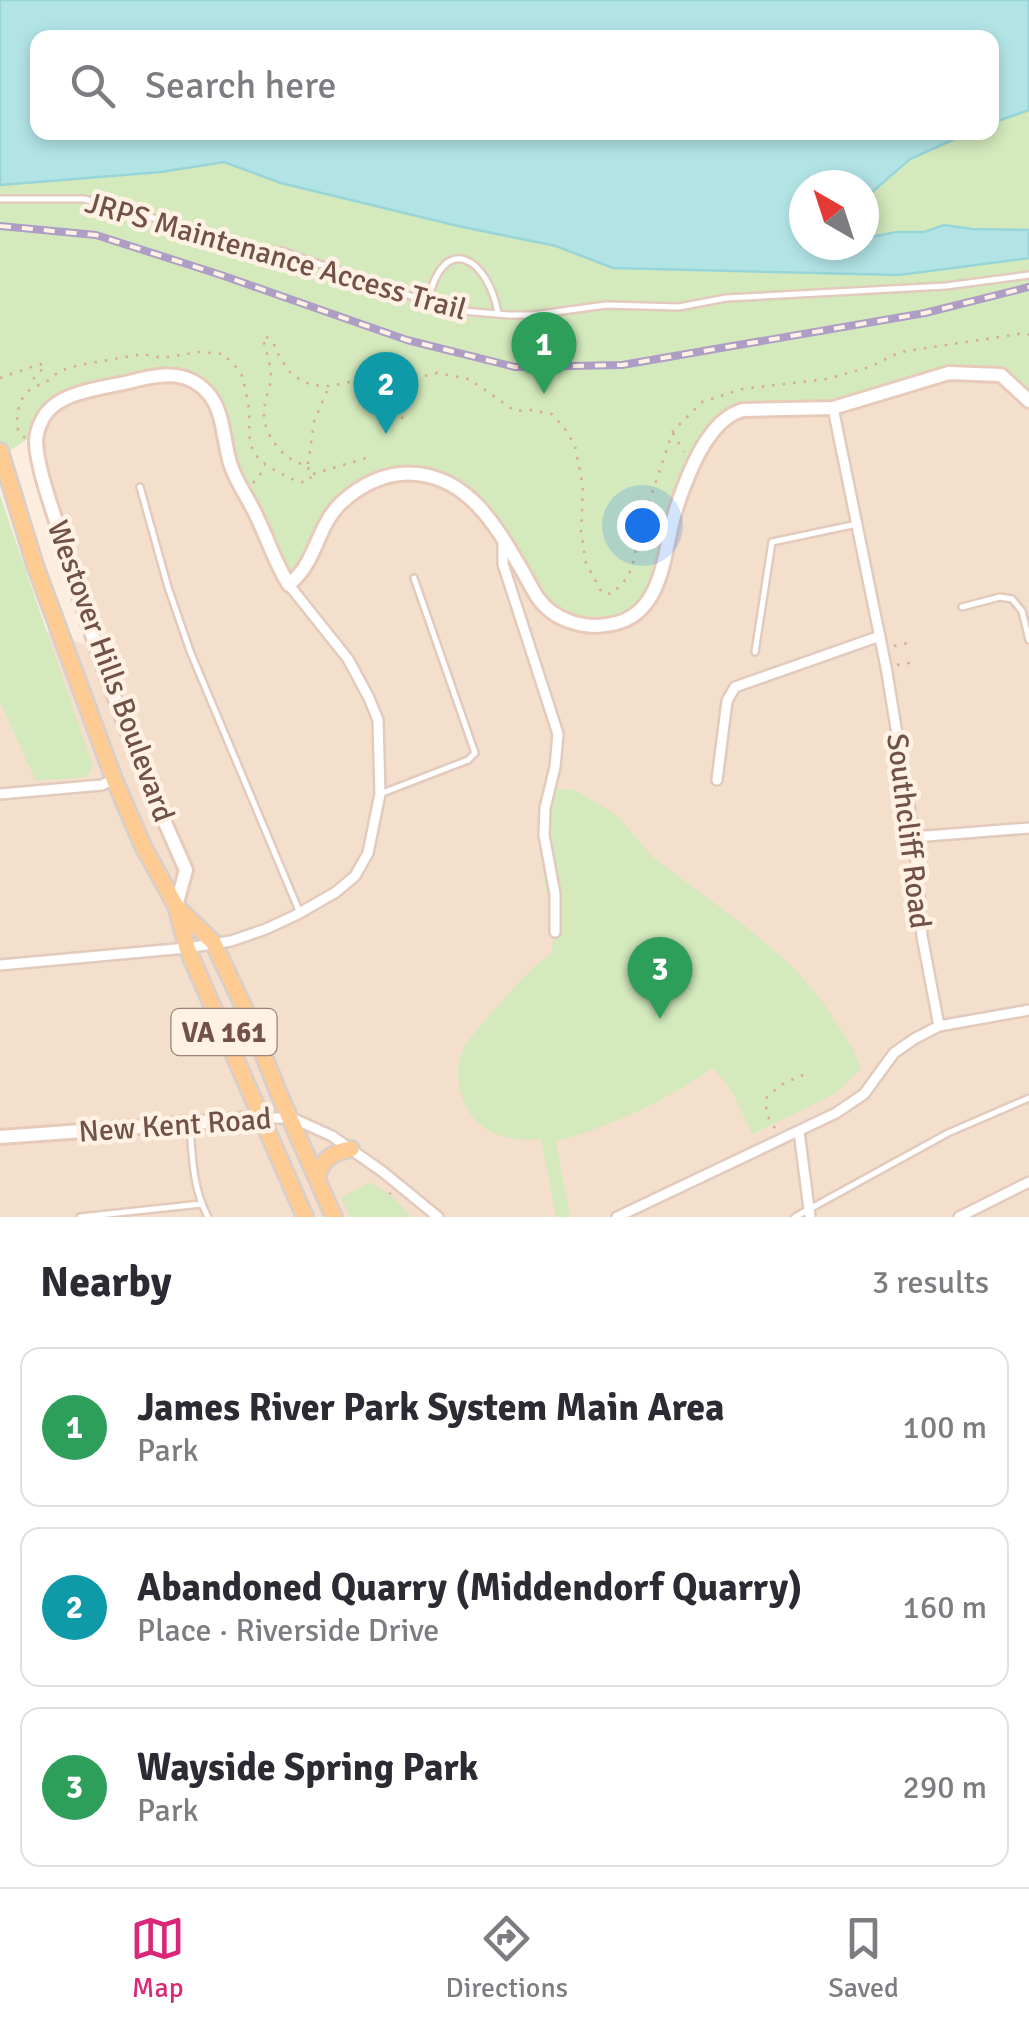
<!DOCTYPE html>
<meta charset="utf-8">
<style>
:root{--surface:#fff;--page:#f7f7f7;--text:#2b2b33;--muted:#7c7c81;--line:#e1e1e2;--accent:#db2777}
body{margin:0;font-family:Signika,sans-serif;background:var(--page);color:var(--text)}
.compass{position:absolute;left:789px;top:170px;width:90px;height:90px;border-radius:50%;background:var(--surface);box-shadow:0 5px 15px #0003;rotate:321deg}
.you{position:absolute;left:642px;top:525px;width:35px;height:35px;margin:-25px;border:8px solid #fff;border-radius:50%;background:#1a73e8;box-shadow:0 0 0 15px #1a73e833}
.badge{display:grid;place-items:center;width:65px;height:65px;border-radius:50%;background:var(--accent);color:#fff;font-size:32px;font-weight:700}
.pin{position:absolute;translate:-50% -82px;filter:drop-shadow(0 2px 5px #0008)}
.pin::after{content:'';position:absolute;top:52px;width:35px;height:30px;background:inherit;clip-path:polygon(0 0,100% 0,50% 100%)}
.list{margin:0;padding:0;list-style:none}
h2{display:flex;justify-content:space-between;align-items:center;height:130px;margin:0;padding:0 40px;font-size:42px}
h2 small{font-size:32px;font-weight:400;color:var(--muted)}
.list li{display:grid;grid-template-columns:65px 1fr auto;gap:30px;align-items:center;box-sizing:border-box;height:160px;margin:0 20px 20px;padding:0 20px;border:2px solid var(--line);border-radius:20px}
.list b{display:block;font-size:38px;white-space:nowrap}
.list p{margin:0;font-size:32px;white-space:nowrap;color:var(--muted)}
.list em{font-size:32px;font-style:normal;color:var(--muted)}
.icon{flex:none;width:55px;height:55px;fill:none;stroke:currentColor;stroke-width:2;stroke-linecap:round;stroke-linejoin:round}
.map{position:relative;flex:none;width:1029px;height:1217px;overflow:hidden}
.search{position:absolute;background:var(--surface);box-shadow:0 5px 15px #0003;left:30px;right:30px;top:30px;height:110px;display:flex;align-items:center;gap:25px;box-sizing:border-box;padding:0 35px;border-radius:20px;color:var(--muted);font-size:38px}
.sheet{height:670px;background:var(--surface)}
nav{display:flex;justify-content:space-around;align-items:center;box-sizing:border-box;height:140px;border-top:2px solid var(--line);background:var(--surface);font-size:28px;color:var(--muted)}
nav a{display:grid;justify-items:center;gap:5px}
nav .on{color:var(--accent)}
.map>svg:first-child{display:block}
.residential{fill:#f4decc}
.green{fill:#d4eabd}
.water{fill:#b2e4e6;stroke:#98d5d8;stroke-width:2.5}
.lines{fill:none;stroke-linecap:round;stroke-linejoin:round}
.lane-casing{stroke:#e2cabd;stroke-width:10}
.street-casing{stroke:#e2cabd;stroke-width:14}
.secondary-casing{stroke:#e8caba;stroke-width:18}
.primary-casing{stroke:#d8cecb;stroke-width:20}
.path{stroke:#d7aa99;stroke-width:2.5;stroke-dasharray:2.5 8;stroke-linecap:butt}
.lane{stroke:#fff;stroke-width:5}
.street{stroke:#fff;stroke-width:9}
.secondary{stroke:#fff;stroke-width:12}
.primary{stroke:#fecb93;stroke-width:15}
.rail-casing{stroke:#ae9ec5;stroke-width:8}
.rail{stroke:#fff2e4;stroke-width:4;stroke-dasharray:11;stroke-linecap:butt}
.labels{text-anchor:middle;stroke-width:9;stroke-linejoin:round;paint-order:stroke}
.shield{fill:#fff2e4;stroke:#9c8175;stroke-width:2.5}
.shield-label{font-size:28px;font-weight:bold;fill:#725146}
.street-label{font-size:30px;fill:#725146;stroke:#fff2e4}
</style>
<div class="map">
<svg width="1029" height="1217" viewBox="0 0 1029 1217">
<rect width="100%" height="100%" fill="#fdedde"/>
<polygon class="residential" points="949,373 1001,375 1029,401 1029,1217 0,1217 0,616 99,649 64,534 37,433 40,423 72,397 184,377 334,510 388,476 677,506 704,443 732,413"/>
<g class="green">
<polygon points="1029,110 1029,230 972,229 944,225 924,232 897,232 864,238 864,199 910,159 968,133 992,132 992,123"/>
<polygon points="224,162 281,183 458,226 556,246 613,268 899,275 1029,258 1029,401 1001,375 949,373 833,408 744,410 704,443 642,610 616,624 560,618 470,497 408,473 356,490 289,585 236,479 219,415 191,380 141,382 61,401 37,433 0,457 0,185 161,172"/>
<polygon points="0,495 93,767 87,777 36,781 0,702"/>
<path d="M550,788l26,2 41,26 36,41 95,71 45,39 30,35 30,47 8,20 -23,22 -13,8 -73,35 -20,-43 -19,-23c-47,32 -102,59 -157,73l14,76h-14l-15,-78c-25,3 -53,-2 -69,-23 -14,-19 -18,-44 -9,-66 5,-11 15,-21 23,-31 21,-23 40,-47 65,-66l4,-21 -11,-51 -1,-18z"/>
<polygon points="369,1182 389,1194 412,1217 350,1217 341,1198"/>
</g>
<polygon class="water" points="0,0 1029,0 1029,110 992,123 992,38 38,38 38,132 968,133 910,159 864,199 864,185 804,185 804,245 864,245 864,238 897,232 924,232 944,225 972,229 1029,230 1029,258 899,275 613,268 556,246 458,226 281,183 224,162 161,172 0,185"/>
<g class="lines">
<g class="lane-casing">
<g id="lane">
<polyline points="0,199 84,199 143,214 184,230 250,249 282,251 451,310 509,315 533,315 606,305 679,307 726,298 946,286 1029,275"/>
<path d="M428,302c15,-72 61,-44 70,12"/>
<polyline points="140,487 168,587 190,651 300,913"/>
<polyline points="962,607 1000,597 1012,599 1022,611 1029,640"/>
<polyline points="755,652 772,542 857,524"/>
<polyline points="380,794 468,760 475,753 414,578"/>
<path d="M190,1126c2,31 3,63 18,91"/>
<polyline points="80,1217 201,1204"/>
<polyline points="795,1217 948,1133 1029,1098"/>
</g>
</g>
<g class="street-casing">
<g id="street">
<polyline points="833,408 886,667 914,837 922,936 939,1026"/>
<polyline points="503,541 503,564 558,734 555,767 545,808 544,835 555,894 555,932"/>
<polyline points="717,780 727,701 735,687 880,636"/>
<polyline points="0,794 102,785 114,779"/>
<polyline points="914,837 1029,828"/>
<polyline points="0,965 187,948 231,941 266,929 296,915 336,892 355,876 368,853 380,794 378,720 369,698 348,659 289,585"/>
<polyline points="261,1118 292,1118 332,1136 383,1172 438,1217"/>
<polyline points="799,1131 810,1217"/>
<polyline points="617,1217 836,1113 864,1094 894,1053 914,1039 939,1026 1029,1010"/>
<polyline points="959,1217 1029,1182"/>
</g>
</g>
<g class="secondary-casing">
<g id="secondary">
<path d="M176,906l10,-36c-49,-108 -92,-220 -125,-333 -8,-27 -24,-68 -25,-95 0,-8 3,-16 6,-22 13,-28 60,-32 87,-38 27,-7 56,-14 78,10 17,18 16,48 23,71 6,20 19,36 27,54 11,23 18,46 32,68 5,-5 11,-11 15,-17 14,-21 18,-47 37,-65 21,-19 47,-32 76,-29 51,5 78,50 102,91 7,11 12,23 19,33 16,23 48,32 74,26 54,-10 51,-77 65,-118 11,-32 31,-87 66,-96l90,-2 116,-35 52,2 28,26"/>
<polyline points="0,1137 261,1118"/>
</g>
</g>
<g class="primary-casing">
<g id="primary">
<polyline points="0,451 35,565 114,779 143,846 176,906 187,948 305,1217"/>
<polyline points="179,909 213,942 248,1016 279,1094 334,1217"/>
<path d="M317,1177c5,-18 16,-25 34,-28"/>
</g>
</g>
<g class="path">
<path d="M0,378l40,-14 5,2 -11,12 2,8 9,-3 15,-12 19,-6 64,-11 19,4 37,-6 24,2c7,7 18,16 20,25 2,10 5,22 6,32 1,32 -4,43 29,61 10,5 19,11 30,10l4,-7 -5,-9c-22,-5 -41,-27 -43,-50 -1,-13 6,-26 7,-39 0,-13 -5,-25 -8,-38l3,-3 9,10 4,10 13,19 19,10 18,1 31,-6 20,-11 14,-4 27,12 16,-4 32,6 46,32 16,-1 21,4 13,15 10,17 8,41 -2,45 5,31 16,30 10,1 16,-17 6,-17 5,-28 34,-101 29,-29 40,-13 84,-10 44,-12 30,-15 125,-19 4,2"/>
<polyline points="402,419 409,372"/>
<polyline points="673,433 684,452"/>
<path d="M25,438l-7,-7c-2,-19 0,-34 17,-45"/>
<polyline points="308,464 314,422 329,386"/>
<polyline points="313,474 373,456"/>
<polyline points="253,483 259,477 265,465"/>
<polyline points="894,646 913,642"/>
<polyline points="897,665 915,662"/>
<path d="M775,1128c-8,-10 -10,-18 -8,-31l14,-12 26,-12"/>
<polyline points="389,1194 391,1193"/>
</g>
<use href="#lane" class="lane"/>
<use href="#street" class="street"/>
<use href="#secondary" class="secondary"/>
<use href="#primary" class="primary"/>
<g class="rail-casing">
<polyline id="rail" points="0,226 96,235 221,275 407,340 515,367 622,365 925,313 1029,287"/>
</g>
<use href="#rail" class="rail"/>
</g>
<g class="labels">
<rect class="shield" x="171.5" y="1009" width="105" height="46" rx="8"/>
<g class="shield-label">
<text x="224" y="1042">VA 161</text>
</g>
<g class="street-label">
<text transform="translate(276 256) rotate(16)" y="10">JRPS Maintenance Access Trail</text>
<text transform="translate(111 671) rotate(70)" y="10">Westover Hills Boulevard</text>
<text transform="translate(909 831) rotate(83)" y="10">Southcliff Road</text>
<text transform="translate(175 1125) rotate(-4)" y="10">New Kent Road</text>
</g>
</g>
</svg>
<svg class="compass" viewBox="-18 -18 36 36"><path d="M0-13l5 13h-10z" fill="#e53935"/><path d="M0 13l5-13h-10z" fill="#7c7c81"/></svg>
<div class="you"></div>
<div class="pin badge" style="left:544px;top:394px;background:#2e9e5b">1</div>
<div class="pin badge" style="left:386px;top:434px;background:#0f9aa8">2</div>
<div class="pin badge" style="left:660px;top:1019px;background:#2e9e5b">3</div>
<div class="search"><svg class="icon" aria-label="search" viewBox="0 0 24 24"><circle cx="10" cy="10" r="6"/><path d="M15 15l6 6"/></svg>Search here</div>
</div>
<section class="sheet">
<h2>Nearby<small>3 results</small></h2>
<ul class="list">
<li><span class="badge" style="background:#2e9e5b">1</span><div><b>James River Park System Main Area</b><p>Park</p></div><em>100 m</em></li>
<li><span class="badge" style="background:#0f9aa8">2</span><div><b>Abandoned Quarry (Middendorf Quarry)</b><p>Place · Riverside Drive</p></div><em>160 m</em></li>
<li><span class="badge" style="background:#2e9e5b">3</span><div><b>Wayside Spring Park</b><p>Park</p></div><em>290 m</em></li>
</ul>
</section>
<nav>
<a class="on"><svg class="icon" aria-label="map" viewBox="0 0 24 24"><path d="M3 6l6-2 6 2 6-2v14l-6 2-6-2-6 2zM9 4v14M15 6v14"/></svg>Map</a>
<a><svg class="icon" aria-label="directions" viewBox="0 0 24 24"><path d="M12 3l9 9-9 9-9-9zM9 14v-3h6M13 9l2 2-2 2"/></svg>Directions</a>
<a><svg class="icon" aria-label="saved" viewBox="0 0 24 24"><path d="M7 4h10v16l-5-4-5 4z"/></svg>Saved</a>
</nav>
